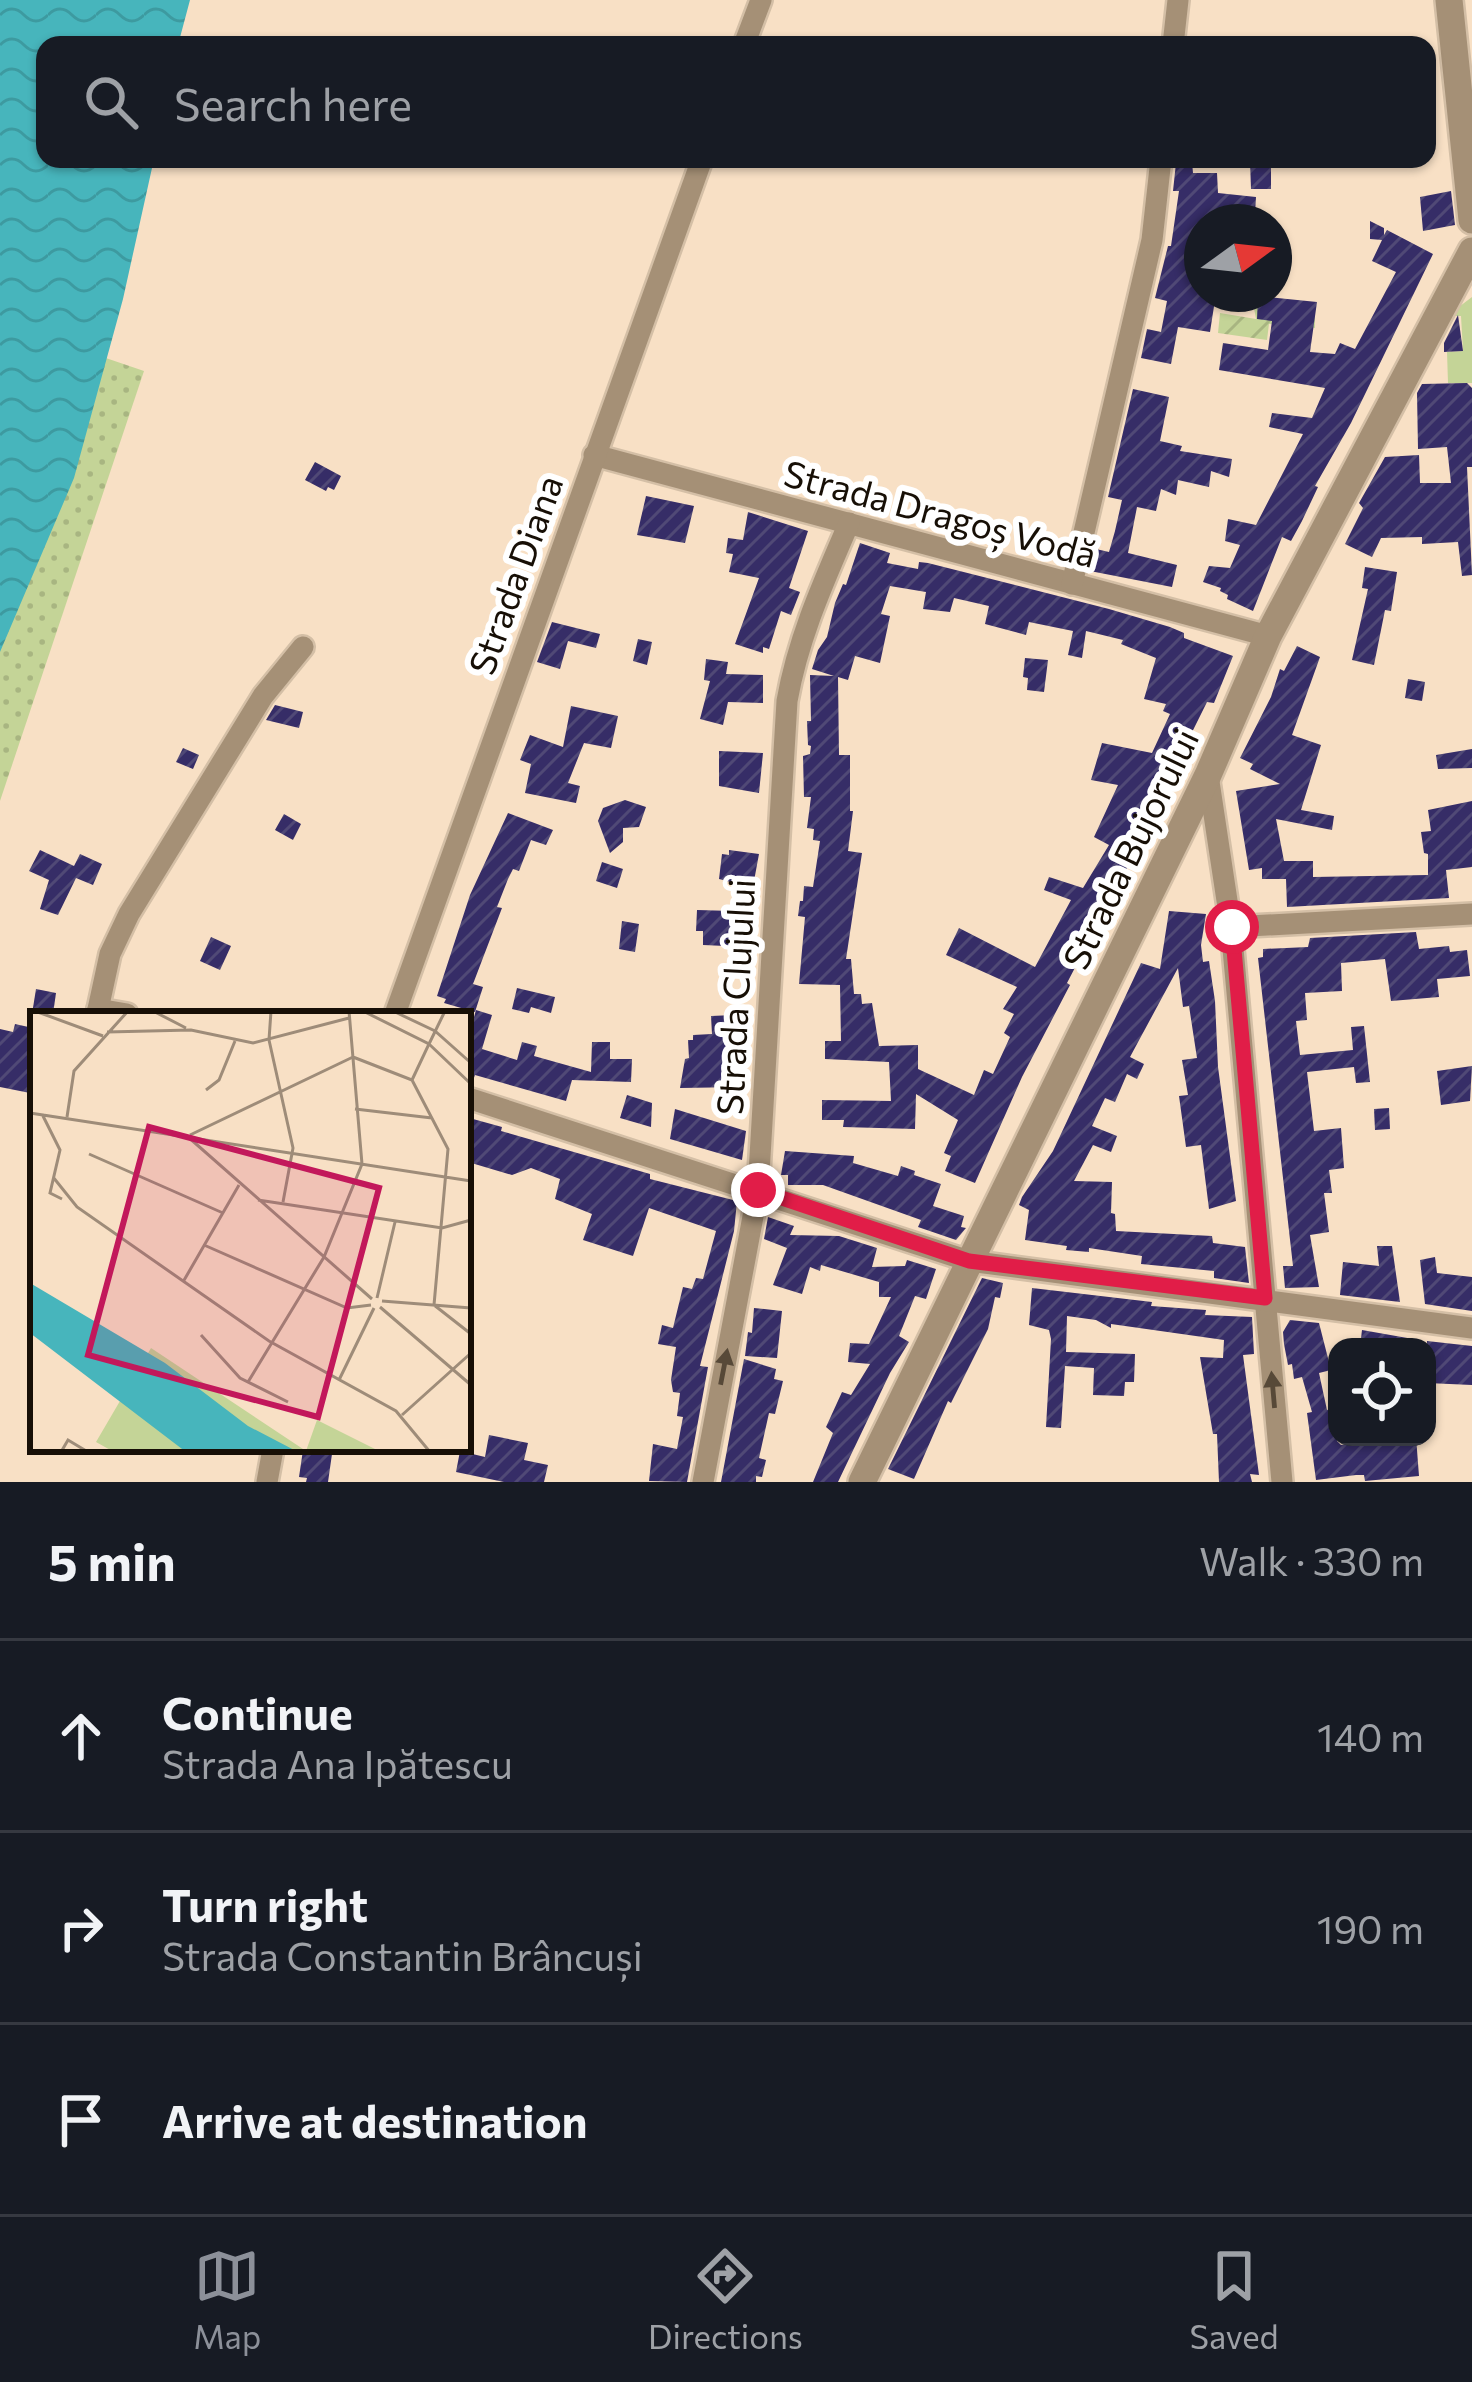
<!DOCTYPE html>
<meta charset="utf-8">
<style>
:root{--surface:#171b24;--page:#242831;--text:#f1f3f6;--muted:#9ea1a6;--line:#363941;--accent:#8c9099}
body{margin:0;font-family:Commissioner,sans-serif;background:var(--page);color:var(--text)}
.controls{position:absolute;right:36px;bottom:36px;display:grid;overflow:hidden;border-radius:24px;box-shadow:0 3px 9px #0004}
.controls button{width:108px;height:108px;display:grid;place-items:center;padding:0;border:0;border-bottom:3px solid var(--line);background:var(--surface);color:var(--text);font:60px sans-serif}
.compass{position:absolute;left:1184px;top:204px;width:108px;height:108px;border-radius:50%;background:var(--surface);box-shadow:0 3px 9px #0004;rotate:75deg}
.stop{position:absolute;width:36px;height:36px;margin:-27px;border:9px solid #e11d48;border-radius:50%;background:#fff}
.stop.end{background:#e11d48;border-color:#fff;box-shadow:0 3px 12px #0008}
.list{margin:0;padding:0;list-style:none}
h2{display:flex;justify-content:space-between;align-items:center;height:156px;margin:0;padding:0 48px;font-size:51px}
h2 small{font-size:39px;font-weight:400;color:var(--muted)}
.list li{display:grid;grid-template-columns:78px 1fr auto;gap:36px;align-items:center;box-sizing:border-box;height:192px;padding:0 48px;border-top:3px solid var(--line)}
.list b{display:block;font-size:45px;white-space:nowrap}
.list p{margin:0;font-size:39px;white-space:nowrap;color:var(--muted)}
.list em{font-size:39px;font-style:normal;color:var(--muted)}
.icon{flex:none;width:66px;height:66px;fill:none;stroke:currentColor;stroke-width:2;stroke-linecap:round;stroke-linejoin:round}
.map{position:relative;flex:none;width:1472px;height:1482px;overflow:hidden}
.search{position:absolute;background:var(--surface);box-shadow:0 3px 9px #0004;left:36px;right:36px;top:36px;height:132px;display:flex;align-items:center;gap:30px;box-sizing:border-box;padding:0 42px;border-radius:24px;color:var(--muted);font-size:45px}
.sheet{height:732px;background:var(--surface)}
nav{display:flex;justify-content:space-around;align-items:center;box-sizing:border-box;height:168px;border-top:3px solid var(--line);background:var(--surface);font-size:33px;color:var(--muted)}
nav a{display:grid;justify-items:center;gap:6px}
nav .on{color:var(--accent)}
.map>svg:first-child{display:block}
.grass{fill:#c4d497}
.park{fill:url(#park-dots)}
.garden{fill:url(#garden-furrows)}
.water{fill:url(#water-waves)}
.building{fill:url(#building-hatch);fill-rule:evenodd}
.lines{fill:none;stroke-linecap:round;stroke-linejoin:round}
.minor-casing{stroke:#d4bfa6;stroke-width:26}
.tertiary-casing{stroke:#d4bfa6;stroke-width:32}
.minor{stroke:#a59076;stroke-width:21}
.tertiary{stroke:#a59076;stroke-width:27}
.oneway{fill:#574938}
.route{stroke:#e11d48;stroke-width:15}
.labels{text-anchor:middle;stroke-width:12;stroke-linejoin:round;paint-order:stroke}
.street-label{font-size:36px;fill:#170f06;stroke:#fff}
.inset-road{fill:none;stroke:#9e8c79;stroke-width:3}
.view{fill:#c2185b;fill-opacity:0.15;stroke:#c2185b;stroke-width:6}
.inset-edge{fill:none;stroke:#170f06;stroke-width:6}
</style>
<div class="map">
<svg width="1472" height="1482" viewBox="0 0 1472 1482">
<defs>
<pattern id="park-dots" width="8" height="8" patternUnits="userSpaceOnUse" patternTransform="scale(3)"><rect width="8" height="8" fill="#c4d497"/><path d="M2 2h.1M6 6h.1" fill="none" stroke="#a8b581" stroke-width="1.8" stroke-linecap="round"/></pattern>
<pattern id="garden-furrows" width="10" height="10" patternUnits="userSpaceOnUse" patternTransform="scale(3)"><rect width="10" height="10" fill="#c4d497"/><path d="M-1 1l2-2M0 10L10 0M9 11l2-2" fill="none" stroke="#a8b581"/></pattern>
<pattern id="water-waves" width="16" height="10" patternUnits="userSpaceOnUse" patternTransform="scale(3)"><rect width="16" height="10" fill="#47b5bc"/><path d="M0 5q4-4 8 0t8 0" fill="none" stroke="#3d9aa0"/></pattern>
<pattern id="building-hatch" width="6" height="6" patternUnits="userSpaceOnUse" patternTransform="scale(3)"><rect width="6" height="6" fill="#362d67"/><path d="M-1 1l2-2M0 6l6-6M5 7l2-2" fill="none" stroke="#504976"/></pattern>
</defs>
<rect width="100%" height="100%" fill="#f8e0c5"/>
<polygon class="grass" points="1472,297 1472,383 1448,383 1447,352 1463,351 1461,316 1447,316"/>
<polygon class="park" points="0,322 144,371 0,801"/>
<polygon class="garden" points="1233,294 1258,294 1258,308 1315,314 1315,328 1269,324 1267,340 1218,333 1220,313 1256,319 1253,303 1232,300"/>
<polygon class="water" points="0,0 190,0 178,45 45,45 45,159 154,159 123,299 74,478 0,652"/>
<g class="building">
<polygon points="1250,161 1271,161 1271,189 1251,189"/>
<polygon points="1192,162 1193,173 1217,173 1218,193 1256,197 1255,214 1216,211 1214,222 1202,222 1202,294 1215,300 1210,332 1178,327 1171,364 1141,358 1147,329 1161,332 1167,301 1155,298 1168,246 1171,246 1179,191 1173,191 1176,163"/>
<polygon points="1451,191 1455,225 1423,231 1420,197"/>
<polygon points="1370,221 1384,228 1384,235 1387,230 1433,254 1351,423 1315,486 1318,487 1302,521 1291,541 1282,537 1253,611 1227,599 1228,595 1220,591 1221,588 1203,582 1209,566 1230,568 1240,545 1225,541 1228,519 1256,525 1303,434 1269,427 1272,413 1312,418 1325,388 1219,370 1223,343 1268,350 1272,321 1257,319 1258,296 1317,302 1310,352 1335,354 1340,343 1355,349 1396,272 1372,261 1382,240 1370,239"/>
<polygon points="1458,315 1463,351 1444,352 1444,343"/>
<polygon points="1467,383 1472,388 1472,467 1467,467 1472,575 1462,576 1458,542 1422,544 1422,537 1381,538 1372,557 1345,544 1363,508 1359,503 1385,457 1419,455 1420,483 1451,483 1447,447 1418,449 1417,393 1422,384"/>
<polygon points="1133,389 1169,397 1160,441 1182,446 1180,451 1232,459 1229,477 1211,471 1209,487 1178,480 1176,495 1161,489 1156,511 1137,507 1128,553 1177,565 1172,587 1090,571 1096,549 1109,552 1115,531 1122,500 1108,497"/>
<polygon points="315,462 341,476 334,490 328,487 326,491 305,480"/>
<polygon points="646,496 694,506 685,543 637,535"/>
<polygon points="748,512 808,531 789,588 800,592 791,615 781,611 769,649 763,647 763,653 735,644 759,578 729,572 733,554 726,553 728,538 743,540"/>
<path d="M860,543l30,10 -3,10 31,6 1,-7 9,1 181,46 61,18 14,6v5l49,18 -19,47 -7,-1 -68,137 5,2 -13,27 -3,-2 -61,117 3,2 -48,92 -47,106 -30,-12 6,-15 -7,-3 14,-33 -42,-26 -1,35 -72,-2 1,-7h-22v-20l69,1 -2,-39 -64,-3v-18h16l-1,-56 -41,-1 6,-67 -7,-1 2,-15h3l1,-15 9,1 7,-46 -7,-1 1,-11 -7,-1 4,-31h-7l-1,-41 7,-2 1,-8 -3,-1 -1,-24h4l-1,-46 24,1 -22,-7 6,-19 9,-13 8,-34 8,-19 3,1zM890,586l36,6 -3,17 27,3 4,-14 35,8 -4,18 41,11 3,-13 44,9 -5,24 14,3 4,-27 37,9 -2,4 35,14 -12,41 22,5 -3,7 7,3 -18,39 -50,-10 -11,37 27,5 -24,52 15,8 -26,43 -34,-11 -5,13 27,10 -36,67 -76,-39 -13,27 71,32 -14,22 11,5 -10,19 6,4 -17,37 -9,-4 -10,25 -56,-26v-24l-39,1 -7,-43 -10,1 -1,-10h-7l-3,-35h-5l16,-106 -14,-2 5,-40h-3v-56h-11l-1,-78 10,3 7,-24 25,7 10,-47 -9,-2z"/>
<polygon points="1365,567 1397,572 1391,611 1385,610 1374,665 1352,660 1368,589 1362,588"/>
<polygon points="552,622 600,634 596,648 568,641 560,669 537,662"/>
<polygon points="638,639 652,642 647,665 633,661"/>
<polygon points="1297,646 1320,657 1292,735 1321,745 1301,810 1334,816 1332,830 1276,819 1284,861 1313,861 1313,877 1428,875 1428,854 1424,853 1421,832 1431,831 1428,810 1472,801 1472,867 1446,870 1449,898 1287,907 1286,879 1262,879 1262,868 1249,870 1236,791 1280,784 1250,769 1253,764 1240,758 1271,697 1280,669 1284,671"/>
<polygon points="1025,658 1048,660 1044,692 1027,690 1028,678 1023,677"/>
<polygon points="706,659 728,662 726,674 763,675 763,703 728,702 723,725 700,719 710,681 704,680"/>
<polygon points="1408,679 1425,682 1422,701 1405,698"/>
<polygon points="275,705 303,712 299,728 266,720"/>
<polygon points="571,706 618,716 611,748 584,743 568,783 580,786 576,803 525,793 531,764 520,760 530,735 563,747"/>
<polygon points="183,748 199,755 193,769 176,762"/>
<polygon points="1472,749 1472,768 1438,769 1436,755"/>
<polygon points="719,751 763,753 759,793 719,786"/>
<polygon points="625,800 646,807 639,827 623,828 623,842 610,853 598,821 603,808"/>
<polygon points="508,813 553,830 546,845 531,840 519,871 513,869 508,879 497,907 502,908 473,984 483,987 475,1012 444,1003 446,999 437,996 470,895"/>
<polygon points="284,814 301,824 293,840 275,830"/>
<polygon points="40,850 74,866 80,854 102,864 93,885 76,878 58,915 40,909 49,880 29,871"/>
<polygon points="729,850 759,854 749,908 748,947 703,945 703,931 696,931 697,910 733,911 734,883 719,879 722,854 729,855"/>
<polygon points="602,862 623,869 617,888 596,881"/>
<polygon points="1169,911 1206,914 1201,945 1203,962 1209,961 1215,1001 1218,1067 1236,1201 1209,1209 1201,1145 1186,1147 1179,1096 1188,1095 1182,1060 1197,1058 1189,1006 1183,1007 1178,968 1130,1057 1144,1064 1137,1079 1127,1074 1115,1102 1105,1098 1092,1126 1117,1136 1111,1152 1093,1145 1074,1181 1112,1182 1111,1213 1115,1214 1116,1231 1212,1236 1213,1243 1245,1247 1249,1283 1214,1278 1214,1271 1141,1264 1142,1256 1089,1248 1089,1252 1066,1250 1067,1246 1025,1240 1029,1210 1019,1205 1022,1197 1053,1151 1141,963 1160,969"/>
<polygon points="622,921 639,924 635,952 619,949"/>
<polygon points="1416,932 1419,949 1449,946 1450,952 1467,950 1470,976 1437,979 1439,997 1391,1001 1385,959 1341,963 1342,991 1305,993 1307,1020 1296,1021 1300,1055 1353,1050 1351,1027 1364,1026 1370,1082 1356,1083 1354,1067 1307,1072 1314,1131 1341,1128 1344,1168 1329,1170 1332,1193 1324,1193 1329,1232 1310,1235 1319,1287 1285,1288 1283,1266 1293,1266 1258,958 1263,957 1263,949 1308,947 1310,938"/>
<polygon points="211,937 231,946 220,970 200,961"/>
<polygon points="517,988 555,997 551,1013 531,1007 529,1013 512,1009"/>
<polygon points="36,989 56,993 53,1014 32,1014"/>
<polygon points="476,1010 492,1015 482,1049 517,1060 522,1042 537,1046 534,1056 591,1072 592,1042 610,1042 610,1059 632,1059 631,1082 572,1080 566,1101 475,1075 472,1083 468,1082 468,1039"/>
<polygon points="734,1015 743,1087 680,1088 685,1059 689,1058 688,1040 693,1040 693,1035 712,1034 711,1016"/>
<polygon points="15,1024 33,1028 30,1093 0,1087 0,1029 13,1032"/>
<polygon points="1472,1066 1470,1101 1441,1105 1437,1071"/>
<polygon points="627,1095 652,1103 651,1127 620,1118"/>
<polygon points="1389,1108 1390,1129 1375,1130 1374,1109"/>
<polygon points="675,1109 746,1131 742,1160 670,1139"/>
<polygon points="473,1119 502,1127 501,1131 650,1174 650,1179 737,1201 734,1231 700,1366 708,1367 687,1482 649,1481 653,1444 677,1449 683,1417 677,1416 680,1393 673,1392 671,1380 676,1347 658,1344 662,1325 673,1328 683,1287 692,1289 696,1278 703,1279 716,1231 649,1208 633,1256 583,1240 592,1214 555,1199 560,1179 531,1168 512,1175 468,1162"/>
<polygon points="785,1151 854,1156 853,1163 898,1176 901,1166 915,1171 914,1175 941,1184 933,1206 964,1216 961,1227 966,1228 956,1240 918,1227 921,1220 823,1185 788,1185 788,1175 781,1175"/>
<polygon points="768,1217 794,1226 790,1235 839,1236 877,1248 872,1267 905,1266 907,1260 936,1269 926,1299 915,1296 899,1336 909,1342 890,1373 838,1482 813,1482 833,1433 826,1427 842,1392 851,1395 870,1364 848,1362 850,1343 869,1344 891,1297 879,1297 879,1282 821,1265 820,1271 810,1267 802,1294 773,1285 787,1248 764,1239"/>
<polygon points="1377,1246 1392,1246 1400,1302 1340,1295 1343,1262 1379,1266"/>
<polygon points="1435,1257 1437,1273 1472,1277 1472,1311 1425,1304 1420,1260"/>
<polygon points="982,1278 1003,1283 1000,1298 995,1297 988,1329 951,1403 948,1401 914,1479 888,1469"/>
<polygon points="1032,1288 1152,1302 1151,1306 1206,1310 1205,1315 1252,1317 1254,1354 1243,1355 1259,1475 1250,1474 1252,1482 1219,1482 1217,1434 1213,1434 1200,1357 1223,1358 1224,1340 1111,1324 1111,1328 1096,1320 1067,1316 1066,1352 1135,1354 1134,1382 1125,1382 1124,1396 1093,1395 1094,1368 1065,1366 1061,1428 1046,1427 1051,1339 1049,1330 1029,1325"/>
<polygon points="754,1308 782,1311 777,1358 745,1356 748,1332 752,1333"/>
<polygon points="1290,1320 1319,1323 1331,1370 1319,1373 1327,1410 1334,1408 1337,1441 1341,1445 1416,1437 1419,1476 1365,1481 1364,1475 1356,1475 1316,1480 1307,1413 1312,1412 1302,1377 1294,1379 1292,1364 1288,1365 1284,1344 1283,1332"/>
<polygon points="1362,1330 1413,1339 1413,1347 1360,1347"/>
<polygon points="1427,1341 1472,1346 1472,1385 1427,1383"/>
<polygon points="744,1359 776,1369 774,1379 783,1381 775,1414 769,1413 759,1458 766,1460 762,1477 756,1476 756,1482 721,1482"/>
<polygon points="489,1435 528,1443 524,1460 548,1465 544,1482 504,1482 456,1472 460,1451 485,1457"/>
<polygon points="303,1450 332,1454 328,1482 306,1482 307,1478 299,1477"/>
</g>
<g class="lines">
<g class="minor-casing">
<g id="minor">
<polyline points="744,45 761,0"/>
<polyline points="1173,45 1178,0"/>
<polyline points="594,455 1268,636"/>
<polyline points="1072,584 1152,240 1161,159"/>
<polyline points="1208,775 1231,927 1282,1482"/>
<polyline points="1231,927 1472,914"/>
<polyline points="98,1009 127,1014"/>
<polyline points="97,1014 110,954 129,914 263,696 303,647"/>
<polyline points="395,1014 702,159"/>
<polyline points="468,1098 969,1261 1472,1328"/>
<polyline points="267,1482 273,1449"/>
<path d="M703,1482l55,-292 29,-489c11,-63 37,-120 62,-178"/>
</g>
</g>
<g class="tertiary-casing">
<g id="tertiary">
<polyline points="1449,0 1472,220"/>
<polyline points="862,1482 1208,775 1268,636 1472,251"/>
</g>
</g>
<use href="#minor" class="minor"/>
<use href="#tertiary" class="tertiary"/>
</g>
<defs><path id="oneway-solid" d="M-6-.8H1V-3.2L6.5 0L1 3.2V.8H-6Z" transform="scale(3)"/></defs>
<g class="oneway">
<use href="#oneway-solid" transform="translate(724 1367) rotate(-79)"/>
<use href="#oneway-solid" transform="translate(1273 1390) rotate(-95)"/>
</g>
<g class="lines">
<polyline class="route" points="758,1190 969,1261 1265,1298 1232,927"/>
</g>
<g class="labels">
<g class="street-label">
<text transform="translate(940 514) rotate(15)" y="13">Strada Dragoș Vodă</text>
<text transform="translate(516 575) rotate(-70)" y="13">Strada Diana</text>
<text transform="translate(1131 849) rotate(-64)" y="13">Strada Bujorului</text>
<text transform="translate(736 997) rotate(-87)" y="13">Strada Clujului</text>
</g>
</g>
<g transform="translate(30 1011)">
<rect width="441" height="441" fill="#f8e0c5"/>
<path d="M121,337l155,103 11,-31 64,32h-267l-18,-10z" fill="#c4d497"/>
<path d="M0,272l135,80 83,63 50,26h-112l-156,-119z" fill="#47b5bc"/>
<path class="inset-road" d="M5,0l68,25M123,0l33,17M241,0l-2,29 24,108 -10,54M333,0l66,33 -17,36M363,0l42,20 36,32M415,0l-16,33 42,40M77,21l84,-2 62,13 96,-25M323,46l59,23 36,69 -14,156M176,79l13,-10 16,-39M325,98l77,9M0,102l441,68M12,103l18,36 -10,43 12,6M37,106l7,-46 54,-60M160,124l163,-78M157,125l185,163M59,143l134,59M23,166l24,30 192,134 127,70 34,41M228,189l184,28 29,-8M174,234l143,63 24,-3M153,271l56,-97M347,287l18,-76M352,290l89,7M404,294l37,29M350,296l91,78M171,324l39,43 48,24M309,369l35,-72M218,371l76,-125 38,-93 -13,-153M372,404l69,-62M31,441l7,-12 20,12"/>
<path class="view" d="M119,116l230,61 -61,229 -230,-62z"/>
<rect width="441" height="441" class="inset-edge"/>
</g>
</svg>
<div class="controls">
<button><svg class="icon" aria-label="locate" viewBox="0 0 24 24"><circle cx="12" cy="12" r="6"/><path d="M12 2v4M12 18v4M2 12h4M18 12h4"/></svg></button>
</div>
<svg class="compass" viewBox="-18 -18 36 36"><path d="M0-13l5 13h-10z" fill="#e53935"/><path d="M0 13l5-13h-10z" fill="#9ea1a6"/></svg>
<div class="stop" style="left:1232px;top:927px"></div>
<div class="stop end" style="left:758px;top:1190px"></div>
<div class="search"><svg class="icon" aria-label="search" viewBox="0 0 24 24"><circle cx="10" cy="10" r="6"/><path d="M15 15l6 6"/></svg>Search here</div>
</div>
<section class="sheet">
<h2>5 min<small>Walk · 330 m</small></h2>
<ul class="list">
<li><svg class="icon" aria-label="ahead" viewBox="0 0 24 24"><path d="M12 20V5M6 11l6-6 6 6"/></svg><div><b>Continue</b><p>Strada Ana Ipătescu</p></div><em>140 m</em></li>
<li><svg class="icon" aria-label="right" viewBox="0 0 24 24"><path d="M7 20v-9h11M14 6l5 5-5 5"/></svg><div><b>Turn right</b><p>Strada Constantin Brâncuși</p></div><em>190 m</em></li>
<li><svg class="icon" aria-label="arrive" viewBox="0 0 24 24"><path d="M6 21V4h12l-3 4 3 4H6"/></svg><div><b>Arrive at destination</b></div></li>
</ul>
</section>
<nav>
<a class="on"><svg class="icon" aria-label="map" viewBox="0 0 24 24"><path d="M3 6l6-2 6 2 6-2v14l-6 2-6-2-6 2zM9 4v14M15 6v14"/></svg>Map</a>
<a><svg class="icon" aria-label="directions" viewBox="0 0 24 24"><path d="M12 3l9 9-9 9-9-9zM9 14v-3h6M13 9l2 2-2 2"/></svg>Directions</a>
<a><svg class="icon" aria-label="saved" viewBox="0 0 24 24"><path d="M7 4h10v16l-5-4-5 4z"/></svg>Saved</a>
</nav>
